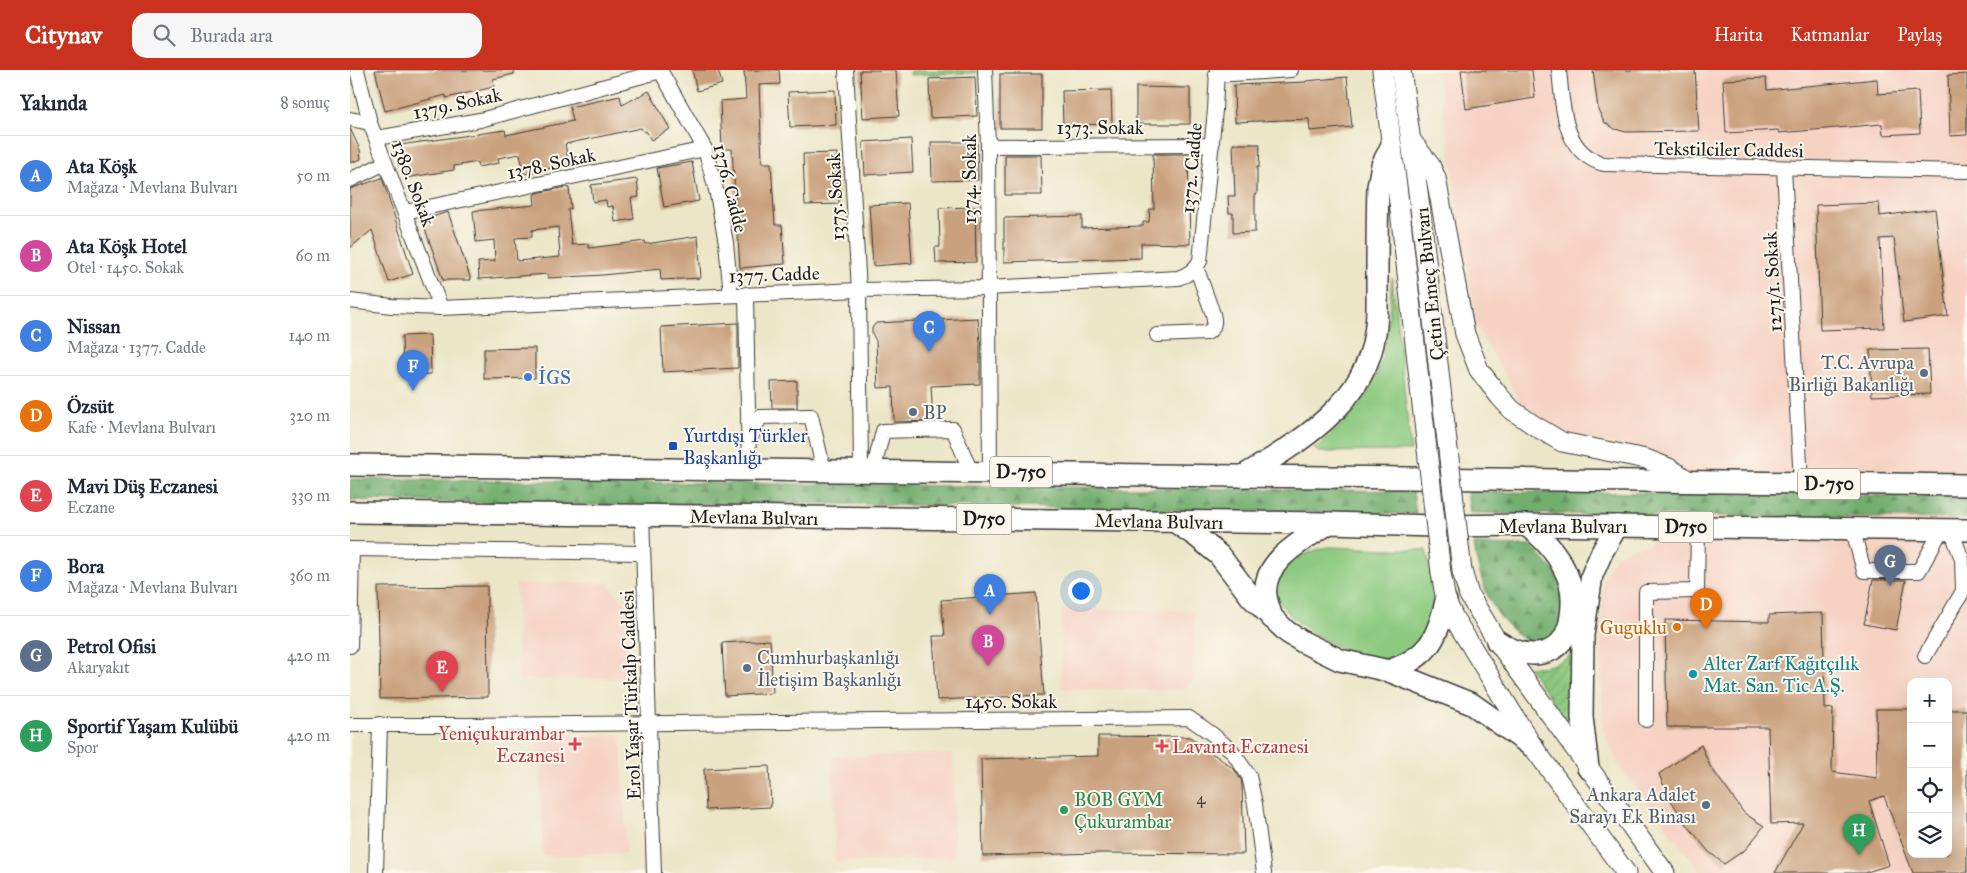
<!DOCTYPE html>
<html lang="tr">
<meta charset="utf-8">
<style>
:root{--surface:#fff;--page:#f6f6f7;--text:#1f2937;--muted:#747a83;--line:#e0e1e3;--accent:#c8321e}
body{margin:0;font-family:"IM FELL Great Primer",serif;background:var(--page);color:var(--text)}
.controls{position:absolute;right:15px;bottom:15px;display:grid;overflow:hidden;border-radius:10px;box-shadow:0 5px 20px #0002}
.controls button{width:45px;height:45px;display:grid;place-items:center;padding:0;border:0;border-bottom:1px solid var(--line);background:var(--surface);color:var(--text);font:25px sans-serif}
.you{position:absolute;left:730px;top:520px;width:18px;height:18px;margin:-12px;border:4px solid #fff;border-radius:50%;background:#1a73e8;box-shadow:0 0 0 8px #1a73e833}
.badge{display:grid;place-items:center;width:32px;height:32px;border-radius:50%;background:var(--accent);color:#fff;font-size:16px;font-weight:700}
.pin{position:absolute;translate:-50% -41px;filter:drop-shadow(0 1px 2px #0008)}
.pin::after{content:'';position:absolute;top:26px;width:18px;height:15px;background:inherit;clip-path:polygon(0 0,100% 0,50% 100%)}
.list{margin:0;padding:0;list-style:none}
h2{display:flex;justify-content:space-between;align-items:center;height:65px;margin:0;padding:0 20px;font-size:21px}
h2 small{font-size:16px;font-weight:400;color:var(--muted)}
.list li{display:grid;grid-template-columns:32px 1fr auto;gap:15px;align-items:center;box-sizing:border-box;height:80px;padding:0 20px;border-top:1px solid var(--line)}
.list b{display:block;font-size:19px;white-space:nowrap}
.list p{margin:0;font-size:16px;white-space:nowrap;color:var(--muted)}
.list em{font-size:16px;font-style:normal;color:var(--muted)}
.icon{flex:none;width:28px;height:28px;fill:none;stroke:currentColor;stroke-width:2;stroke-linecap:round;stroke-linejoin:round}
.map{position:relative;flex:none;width:1617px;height:803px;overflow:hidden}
header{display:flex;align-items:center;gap:30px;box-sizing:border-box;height:70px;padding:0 25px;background:var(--accent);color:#fff}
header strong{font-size:24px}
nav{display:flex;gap:28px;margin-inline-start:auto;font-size:18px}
.search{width:350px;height:45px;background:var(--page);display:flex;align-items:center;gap:12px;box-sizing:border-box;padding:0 18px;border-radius:15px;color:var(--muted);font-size:19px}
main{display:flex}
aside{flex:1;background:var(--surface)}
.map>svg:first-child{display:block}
.built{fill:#f6d2c3;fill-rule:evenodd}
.grass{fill:#8dca80;stroke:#54734e}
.forest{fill:url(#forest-firs);stroke:#476545}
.park{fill:url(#park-dots);stroke:#54734e}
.garden{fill:url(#garden-furrows);stroke:#54734e}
.building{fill:#caa17e;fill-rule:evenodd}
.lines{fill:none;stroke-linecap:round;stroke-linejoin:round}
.minor-casing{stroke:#3b3a36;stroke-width:16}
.major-casing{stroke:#3b3a36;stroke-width:21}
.highway-casing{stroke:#3b3a36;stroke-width:24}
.minor{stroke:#fff;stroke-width:14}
.major{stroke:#fff;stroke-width:19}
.highway{stroke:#fff;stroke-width:21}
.major-bridge-casing{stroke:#3b3a36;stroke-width:21;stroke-linecap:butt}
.major-bridge{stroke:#fff;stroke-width:19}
.service-dot{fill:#5c6f8a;stroke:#fbf7ec;stroke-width:2}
.shop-dot{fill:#3f7fe0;stroke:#fbf7ec;stroke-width:2}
.transit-dot{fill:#1a4fb4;stroke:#fbf7ec;stroke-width:2}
.food-dot{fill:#e8710a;stroke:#fbf7ec;stroke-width:2}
.culture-dot{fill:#0f9aa8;stroke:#fbf7ec;stroke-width:2}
.health-dot{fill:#e0444e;stroke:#fbf7ec;stroke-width:2}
.leisure-dot{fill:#2e9e5b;stroke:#fbf7ec;stroke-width:2}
.labels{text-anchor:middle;stroke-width:4;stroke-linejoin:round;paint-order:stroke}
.number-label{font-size:16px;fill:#483d34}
.shield{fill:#fbf7ec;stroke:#5f5e5a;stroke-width:1}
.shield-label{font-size:18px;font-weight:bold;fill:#1c1c1c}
.street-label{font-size:19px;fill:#1c1c1c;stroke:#fbf7ec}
.service-label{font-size:19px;fill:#4e5e75;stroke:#fbf7ec;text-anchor:end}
.shop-label{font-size:19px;fill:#366cbe;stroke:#fbf7ec;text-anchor:start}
.transit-label{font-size:19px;fill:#164399;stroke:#fbf7ec;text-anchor:start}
.food-label{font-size:19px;fill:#c56008;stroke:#fbf7ec;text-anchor:end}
.culture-label{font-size:19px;fill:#0d838f;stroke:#fbf7ec;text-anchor:start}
.health-label{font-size:19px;fill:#be3a42;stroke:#fbf7ec;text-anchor:end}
.leisure-label{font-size:19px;fill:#27864d;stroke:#fbf7ec;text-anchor:start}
</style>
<header>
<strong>Citynav</strong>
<div class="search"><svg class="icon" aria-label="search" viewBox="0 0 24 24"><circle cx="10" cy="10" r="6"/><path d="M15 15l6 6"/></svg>Burada ara</div>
<nav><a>Harita</a><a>Katmanlar</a><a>Paylaş</a></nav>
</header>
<main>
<aside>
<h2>Yakında<small>8 sonuç</small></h2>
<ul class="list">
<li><span class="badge" style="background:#3f7fe0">A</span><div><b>Ata Köşk</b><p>Mağaza · Mevlana Bulvarı</p></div><em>50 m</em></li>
<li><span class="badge" style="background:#d1479c">B</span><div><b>Ata Köşk Hotel</b><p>Otel · 1450. Sokak</p></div><em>60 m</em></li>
<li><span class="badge" style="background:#3f7fe0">C</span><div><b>Nissan</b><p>Mağaza · 1377. Cadde</p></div><em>140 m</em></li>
<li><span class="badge" style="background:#e8710a">D</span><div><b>Özsüt</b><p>Kafe · Mevlana Bulvarı</p></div><em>320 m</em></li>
<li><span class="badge" style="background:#e0444e">E</span><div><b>Mavi Düş Eczanesi</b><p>Eczane</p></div><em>330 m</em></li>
<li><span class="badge" style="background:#3f7fe0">F</span><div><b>Bora</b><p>Mağaza · Mevlana Bulvarı</p></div><em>360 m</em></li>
<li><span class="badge" style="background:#5c6f8a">G</span><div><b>Petrol Ofisi</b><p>Akaryakıt</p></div><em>420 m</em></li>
<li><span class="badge" style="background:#2e9e5b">H</span><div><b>Sportif Yaşam Kulübü</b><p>Spor</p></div><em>420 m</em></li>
</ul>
</aside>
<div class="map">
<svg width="1617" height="803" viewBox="0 0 1617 803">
<defs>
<pattern id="forest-firs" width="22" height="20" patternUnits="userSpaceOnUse" patternTransform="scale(1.25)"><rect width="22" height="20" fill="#72ae6e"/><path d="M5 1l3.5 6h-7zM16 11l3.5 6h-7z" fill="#5d8d5a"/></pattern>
<pattern id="park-dots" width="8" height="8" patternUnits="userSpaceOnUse" patternTransform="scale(1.25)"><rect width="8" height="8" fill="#8dca80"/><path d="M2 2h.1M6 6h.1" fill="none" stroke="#79ad6e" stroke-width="1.8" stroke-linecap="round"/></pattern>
<pattern id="garden-furrows" width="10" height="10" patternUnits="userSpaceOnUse" patternTransform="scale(1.25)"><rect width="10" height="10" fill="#8dca80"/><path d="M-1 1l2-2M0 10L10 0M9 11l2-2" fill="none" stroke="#79ad6e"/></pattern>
</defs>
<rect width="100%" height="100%" fill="#fbf7ec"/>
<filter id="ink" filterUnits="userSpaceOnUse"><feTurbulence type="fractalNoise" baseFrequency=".02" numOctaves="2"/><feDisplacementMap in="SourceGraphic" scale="10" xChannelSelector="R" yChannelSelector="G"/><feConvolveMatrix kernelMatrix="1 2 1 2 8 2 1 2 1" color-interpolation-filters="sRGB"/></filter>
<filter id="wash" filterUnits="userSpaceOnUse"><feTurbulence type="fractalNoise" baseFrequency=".0096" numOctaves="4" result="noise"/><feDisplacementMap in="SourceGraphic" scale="20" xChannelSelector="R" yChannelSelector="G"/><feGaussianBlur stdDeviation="1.12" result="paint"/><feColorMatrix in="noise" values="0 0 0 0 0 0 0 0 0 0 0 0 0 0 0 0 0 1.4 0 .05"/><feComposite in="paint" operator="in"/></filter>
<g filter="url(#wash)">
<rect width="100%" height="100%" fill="#ece6c8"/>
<g class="built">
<path d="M1087,0h530v803h-265l-83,-107 -16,-36 -2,-97 2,-57 13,-20 14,-8 21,-3 2,-88 -23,-9 -73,-18 -34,-24 -46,-79zM1561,612h37v172h-37z"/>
<polygon points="257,513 276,535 277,608 168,609 166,514"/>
<polygon points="712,539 844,541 843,611 832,620 711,619"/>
<polygon points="271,664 276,783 193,786 188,667"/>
<polygon points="603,684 605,788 485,791 483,687"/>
</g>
<g class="grass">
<path d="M1042,208l19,173 -93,1 -4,-4c70,-53 71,-87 78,-170z"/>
<path d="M978,477l98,3 11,48 1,19 -30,39c-15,2 -31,5 -46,1 -26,-7 -100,-47 -86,-80 2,-6 9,-10 14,-13 12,-9 23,-14 38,-17z"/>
</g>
<g class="forest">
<polygon points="0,409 1063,421 1066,444 429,433 247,435 0,430"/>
<polygon points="1117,422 1470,424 1617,428 1617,449 1120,443"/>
<path d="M1124,475l57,1 24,26 7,16 -1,35 -11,18 -17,3c-39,-19 -53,-59 -59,-99z"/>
</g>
<polygon class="park" points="560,0 626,0 627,3 560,5"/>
<path class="garden" d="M1222,584h2l3,82 -49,-69c17,1 30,-2 44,-13z"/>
<g id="blocks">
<g class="building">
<polygon points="25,0 164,0 164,4 143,9 144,17 96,28 96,25 35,41"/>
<polygon points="342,0 368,0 372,14 347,21"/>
<polygon points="394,0 429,0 430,14 409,15 412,93 421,93 425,155 432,155 435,194 390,198 382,79 372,79 370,31 396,29"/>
<polygon points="510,0 546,0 549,46 513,48"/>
<polygon points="1111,0 1182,0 1185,28 1116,39"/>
<polygon points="1243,0 1345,0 1349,61 1276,62 1265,59 1254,52 1248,39"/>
<rect x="650" y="4" width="42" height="54"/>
<polygon points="1617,4 1617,65 1600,66 1598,5"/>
<polygon points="625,7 627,46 580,48 579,9"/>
<polygon points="997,7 1002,57 960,61 959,49 885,52 884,15 956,12 956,11"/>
<polygon points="1416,8 1417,20 1527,9 1528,24 1568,21 1570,63 1533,65 1532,54 1429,63 1428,60 1376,63 1373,10"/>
<polygon points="786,17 840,18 840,54 786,54"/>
<polygon points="485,20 486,55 440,57 438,22"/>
<polygon points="761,20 762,54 713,55 712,21"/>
<polygon points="299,21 320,59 301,70 296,61 294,62 291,58 215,74 219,94 174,104 170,84 148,88 149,93 128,97 127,92 104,96 104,100 55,108 50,75 155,60 156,65 223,51 220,37 270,26 272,35"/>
<polygon points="0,58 10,80 11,89 0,93"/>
<polygon points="561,69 563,102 515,105 513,72"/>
<polygon points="581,72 627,72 628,110 582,111"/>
<polygon points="883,74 910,74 909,97 907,97 907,124 905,124 905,162 883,163 883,143 879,143 878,126 885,126"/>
<polygon points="487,83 489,134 455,135 453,84"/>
<polygon points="803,84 838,84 840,174 791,173 791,188 654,192 654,148 732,146 732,158 793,156 793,152 799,152 800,139 804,139"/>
<polygon points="655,85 691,85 692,125 655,125"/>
<polygon points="342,92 349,131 314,137 307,98"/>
<polygon points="32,108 63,204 39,212 22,160 0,178 0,119"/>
<polygon points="287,109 289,127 281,128 284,149 265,152 263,136 257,137 256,130 243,132 241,115"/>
<path d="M217,117l2,1 2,21h-3l4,36 16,-1 1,4 56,-7 1,3 52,-8 3,42 -40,2 -1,-11 -57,6 -55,3v-4l-69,5 -1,-17 17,-1 -1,-21 -18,2 -3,-31 62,-6 -1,-10 2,-2zM208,157l2,30 -43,4 -2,-23 17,-1v-7z"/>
<polygon points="558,133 562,193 523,196 519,135"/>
<polygon points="1529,133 1530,146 1585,139 1598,246 1554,252 1544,168 1530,169 1534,258 1470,260 1466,135"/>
<polygon points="625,137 626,192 586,193 585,177 590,177 589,138"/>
<polygon points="98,142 107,168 121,210 93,210 72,150"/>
<polygon points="628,248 630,272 630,314 581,316 583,351 544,352 543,317 528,318 526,271 522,263 522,258 526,253"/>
<polygon points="388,253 388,298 313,302 311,257"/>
<polygon points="80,265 81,304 53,305 52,266"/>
<polygon points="185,278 185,308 134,309 134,279"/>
<polygon points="1578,279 1580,324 1522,326 1520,280"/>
<polygon points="447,311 447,338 422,338 421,312"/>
<polygon points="1523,510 1556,510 1546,560 1514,554"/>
<polygon points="137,516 138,627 30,629 28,517"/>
<polygon points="686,523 694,625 587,630 583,566 595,566 591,530"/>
<polygon points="1473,543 1475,639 1483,638 1482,702 1527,708 1526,639 1561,639 1561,784 1598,784 1598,640 1617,640 1617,803 1563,803 1534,726 1519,731 1539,795 1514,803 1425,803 1453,753 1421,754 1418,657 1317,657 1315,550 1419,552 1419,545"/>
<polygon points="420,570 423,623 375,626 372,573"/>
<polygon points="748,666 840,667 884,699 891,710 892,715 894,784 750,783 633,786 631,689 748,686"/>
<polygon points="1351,675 1360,696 1378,721 1394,743 1414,756 1396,779 1374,794 1358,781 1335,752 1318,726 1309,704"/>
<polygon points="419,696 421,737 356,740 354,699"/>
</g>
</g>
</g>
<g filter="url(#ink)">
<use href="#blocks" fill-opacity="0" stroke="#3b3a36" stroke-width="1"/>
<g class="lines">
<g class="minor-casing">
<g id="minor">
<polyline points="7,0 20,53 91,238"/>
<polyline points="310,0 355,79 367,124 376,173 381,225"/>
<polyline points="496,0 509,220 511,402"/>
<polyline points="635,0 638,76 640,402"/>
<path d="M1209,0c4,36 3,83 45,94l363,7"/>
<polyline points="866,5 941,0"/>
<polyline points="0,49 20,53"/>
<polyline points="27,68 130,50 311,1"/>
<polyline points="638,76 862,75"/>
<polyline points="1434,98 1451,413"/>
<polyline points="0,110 35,93"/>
<polyline points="55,142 355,79"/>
<polyline points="396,224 399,400"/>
<path d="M0,231l42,5 49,2 418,-18 128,-2 191,-10c10,-3 17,-8 22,-17l15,-151 2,-40"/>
<path d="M807,265l50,-2c8,-5 8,-11 6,-19l-17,-47"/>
<polyline points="400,369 410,347 461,346 474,401"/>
<polyline points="523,402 533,361 603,359 621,402"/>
<polyline points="292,445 304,803"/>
<polyline points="1502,457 1514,501 1569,501 1592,459"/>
<polyline points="0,479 293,483"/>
<polyline points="0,576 2,479"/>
<polyline points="1575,586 1613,521 1612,489 1601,460"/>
<polyline points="1296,650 1296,522 1347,521 1348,457"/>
<polyline points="0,655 116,655 839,648 862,664 882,681 899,706 905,734 914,803"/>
<polyline points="26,803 30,654"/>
</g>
</g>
<g class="major-casing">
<g id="major">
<polyline points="1032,0 1049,132"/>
<polyline points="1051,0 1069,129"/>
<polyline points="1061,70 1080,95 1086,108 1115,264 1129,300 1150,327 1162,340 1185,356 1212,372 1296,389 1319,398 1341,412"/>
<polyline points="1112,501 1119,525 1147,571 1315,803"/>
<polyline points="1091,503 1096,531 1104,548 1183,677 1276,803"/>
</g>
</g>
<g class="highway-casing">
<g id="highway">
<polyline points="0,395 1617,415"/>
<path d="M893,406c56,-33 123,-73 132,-143 3,-17 2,-34 2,-50 0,-32 0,-64 1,-96l4,-22 9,-18"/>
<polyline points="0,442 979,453 1084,456 1176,455 1617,460"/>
<polyline points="824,451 846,466 869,485 902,528 937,562 953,572 990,590 1039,601 1122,634 1183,677"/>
<path d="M922,548c-2,-7 -5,-15 -6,-22 -5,-35 38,-56 63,-73"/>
<path d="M1147,571c31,21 68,19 74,-25 2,-14 1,-29 -4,-41 -9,-21 -23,-37 -41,-50"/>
<path d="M1039,601c39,-14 48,-31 57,-70"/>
<polyline points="1238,698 1232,647 1233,565 1242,505 1252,482 1267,456"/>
</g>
</g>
<use href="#minor" class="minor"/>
<use href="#major" class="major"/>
<use href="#highway" class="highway"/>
<g class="major-bridge-casing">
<g id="major-bridge">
<polyline points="1069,129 1112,501"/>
<polyline points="1049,132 1091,503"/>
</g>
</g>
<use href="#major-bridge" class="major-bridge"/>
</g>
</g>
<g class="service-dot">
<circle cx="1574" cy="303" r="5"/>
<circle cx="563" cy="342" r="5"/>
<circle cx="397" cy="598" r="5"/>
<circle cx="1356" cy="735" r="5"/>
</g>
<circle class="shop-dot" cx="178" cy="307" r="5"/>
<rect class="transit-dot" x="318" y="371" width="10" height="10" rx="2.5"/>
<circle class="food-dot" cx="1327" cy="557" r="5"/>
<circle class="culture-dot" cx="1343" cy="604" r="5"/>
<g class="health-dot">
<path d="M222.5 666.5h5v5h5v5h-5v5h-5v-5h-5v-5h5z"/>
<path d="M809.5 668.5h5v5h5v5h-5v5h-5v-5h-5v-5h5z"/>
</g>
<circle class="leisure-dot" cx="714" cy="740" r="5"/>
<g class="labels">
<g class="number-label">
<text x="851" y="734">4</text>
</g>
<g class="shield">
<rect x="640" y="386.5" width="62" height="31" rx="4"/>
<rect x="1448" y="398.5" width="62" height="31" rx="4"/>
<rect x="606.5" y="433.5" width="55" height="31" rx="4"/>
<rect x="1308.5" y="441.5" width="55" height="31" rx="4"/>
</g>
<g class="shield-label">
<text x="671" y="408">D-750</text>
<text x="1479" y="420">D-750</text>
<text x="634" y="455">D750</text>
<text x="1336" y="463">D750</text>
</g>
<g class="street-label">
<text transform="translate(107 33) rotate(-12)" y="7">1379. Sokak</text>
<text x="750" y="64">1373. Sokak</text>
<text transform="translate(1379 79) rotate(1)" y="7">Tekstilciler Caddesi</text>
<text transform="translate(201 93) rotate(-12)" y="7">1378. Sokak</text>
<text transform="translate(841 98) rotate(-85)" y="7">1372. Cadde</text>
<text transform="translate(619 109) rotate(-90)" y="7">1374. Sokak</text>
<text transform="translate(64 113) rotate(69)" y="7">1380. Sokak</text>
<text transform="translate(381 118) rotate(76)" y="7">1376. Cadde</text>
<text transform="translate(485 127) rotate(-93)" y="7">1375. Sokak</text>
<text transform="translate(424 204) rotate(-2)" y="7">1377. Cadde</text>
<text transform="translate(1422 212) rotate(-93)" y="7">1271/1. Sokak</text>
<text transform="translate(1079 214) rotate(-96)" y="7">Çetin Emeç Bulvarı</text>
<text transform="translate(404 447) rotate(1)" y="7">Mevlana Bulvarı</text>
<text transform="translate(809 451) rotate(1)" y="7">Mevlana Bulvarı</text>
<text x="1213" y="463">Mevlana Bulvarı</text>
<text transform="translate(280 625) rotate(-92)" y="7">Erol Yaşar Türkalp Caddesi</text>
<text x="661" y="638">1450. Sokak</text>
</g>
<g class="service-label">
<text x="1564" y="299">T.C. Avrupa<tspan x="1564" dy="22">Birliği Bakanlığı</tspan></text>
<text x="573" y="349" text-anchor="start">BP</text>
<text x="407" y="594" text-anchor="start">Cumhurbaşkanlığı<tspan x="407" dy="22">İletişim Başkanlığı</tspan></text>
<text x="1346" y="731">Ankara Adalet<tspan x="1346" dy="22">Sarayı Ek Binası</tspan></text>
</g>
<g class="shop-label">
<text x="188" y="314">İGS</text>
</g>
<g class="transit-label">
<text x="333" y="372">Yurtdışı Türkler<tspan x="333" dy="22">Başkanlığı</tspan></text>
</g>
<g class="food-label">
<text x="1317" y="564">Guguklu</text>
</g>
<g class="culture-label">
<text x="1353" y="600">Alter Zarf Kağıtçılık<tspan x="1353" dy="22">Mat. San. Tic A.Ş.</tspan></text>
</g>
<g class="health-label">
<text x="215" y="670">Yeniçukurambar<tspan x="215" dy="22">Eczanesi</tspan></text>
<text x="822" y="683" text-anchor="start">Lavanta Eczanesi</text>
</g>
<g class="leisure-label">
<text x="724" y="736">BOB GYM<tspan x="724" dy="22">Çukurambar</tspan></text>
</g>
</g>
</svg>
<div class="controls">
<button>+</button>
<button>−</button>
<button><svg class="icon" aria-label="locate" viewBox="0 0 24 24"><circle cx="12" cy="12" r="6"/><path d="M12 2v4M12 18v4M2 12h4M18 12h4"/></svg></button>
<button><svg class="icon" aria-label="layers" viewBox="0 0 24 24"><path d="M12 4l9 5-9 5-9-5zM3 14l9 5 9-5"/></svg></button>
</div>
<div class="you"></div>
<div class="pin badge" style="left:640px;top:545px;background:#3f7fe0">A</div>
<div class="pin badge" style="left:638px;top:596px;background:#d1479c">B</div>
<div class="pin badge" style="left:579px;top:282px;background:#3f7fe0">C</div>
<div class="pin badge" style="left:1356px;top:559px;background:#e8710a">D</div>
<div class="pin badge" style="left:92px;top:622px;background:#e0444e">E</div>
<div class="pin badge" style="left:63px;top:321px;background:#3f7fe0">F</div>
<div class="pin badge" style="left:1540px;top:516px;background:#5c6f8a">G</div>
<div class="pin badge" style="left:1509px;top:785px;background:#2e9e5b">H</div>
</div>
</main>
